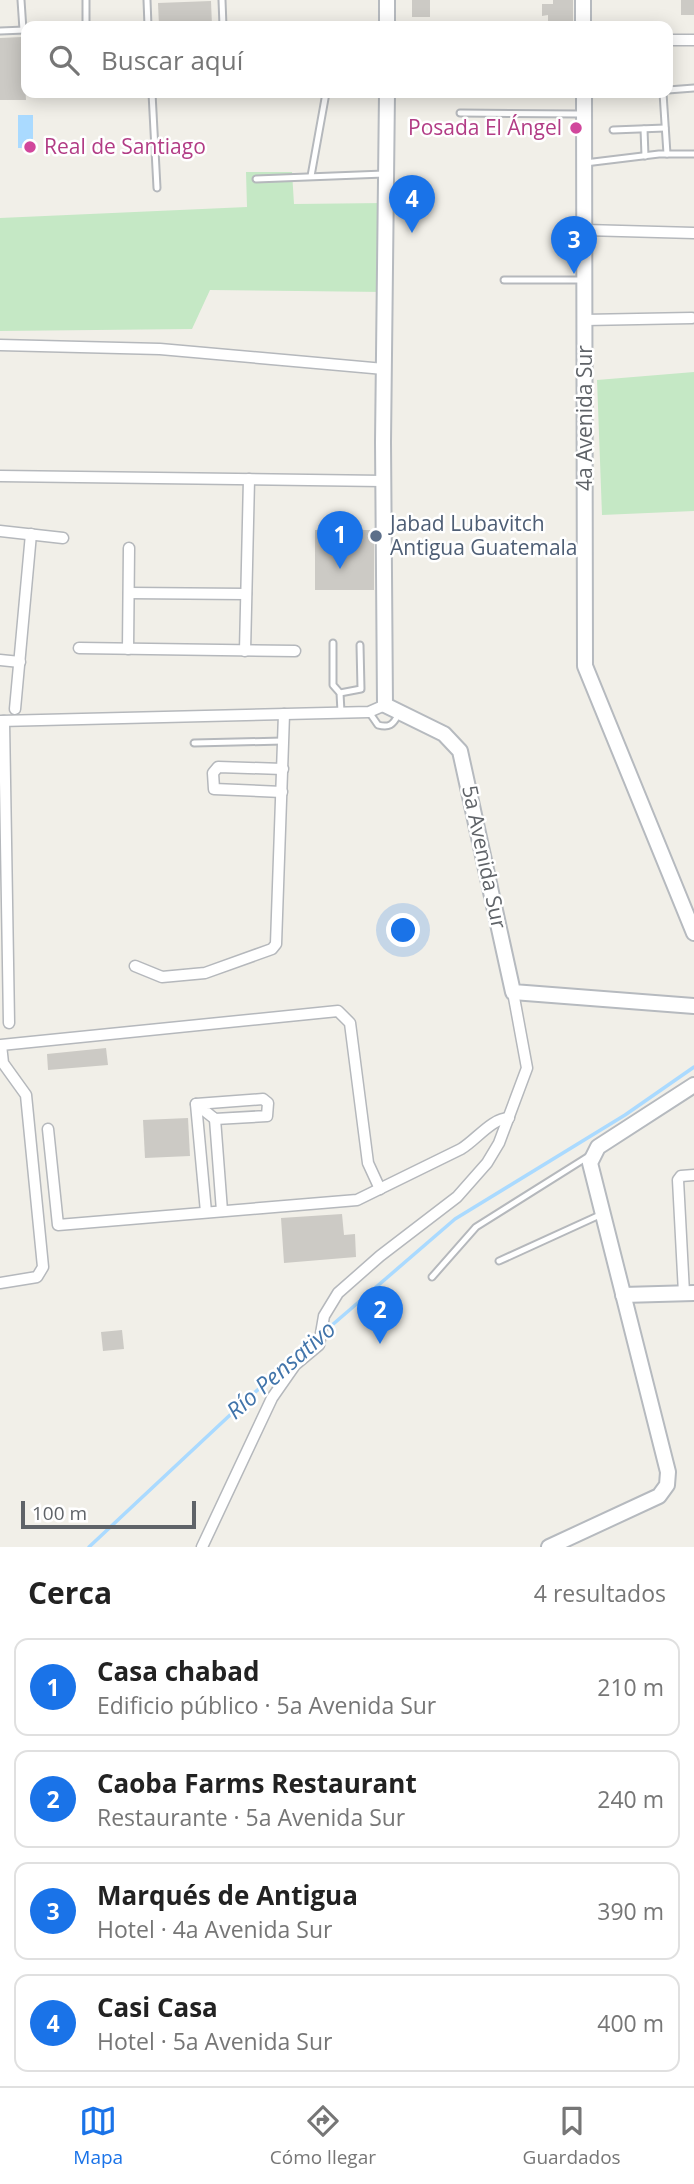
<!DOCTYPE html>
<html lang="es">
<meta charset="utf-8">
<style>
:root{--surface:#fff;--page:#f2f2f2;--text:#222;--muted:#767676;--line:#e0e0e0;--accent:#1a73e8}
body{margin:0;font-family:"Open Sans",sans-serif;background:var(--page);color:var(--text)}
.scale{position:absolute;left:21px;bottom:18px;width:175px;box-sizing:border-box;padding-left:7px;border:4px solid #5f6368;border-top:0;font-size:19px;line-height:24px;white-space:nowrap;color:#5f6368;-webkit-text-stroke:5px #fff;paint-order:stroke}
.you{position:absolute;left:404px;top:931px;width:24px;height:24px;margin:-18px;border:5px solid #fff;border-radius:50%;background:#1a73e8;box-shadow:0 0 0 10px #1a73e833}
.badge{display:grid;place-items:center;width:46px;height:46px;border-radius:50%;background:var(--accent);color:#fff;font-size:23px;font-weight:700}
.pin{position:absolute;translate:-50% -58px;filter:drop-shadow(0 2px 4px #0008)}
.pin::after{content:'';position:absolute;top:37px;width:24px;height:21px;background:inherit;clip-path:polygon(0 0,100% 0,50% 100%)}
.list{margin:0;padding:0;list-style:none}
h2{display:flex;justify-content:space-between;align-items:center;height:91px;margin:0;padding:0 28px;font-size:30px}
h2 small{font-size:23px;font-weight:400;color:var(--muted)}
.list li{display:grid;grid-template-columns:46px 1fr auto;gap:21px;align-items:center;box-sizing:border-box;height:98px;margin:0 14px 14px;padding:0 14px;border:2px solid var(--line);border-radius:14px}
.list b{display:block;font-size:26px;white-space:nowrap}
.list p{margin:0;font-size:23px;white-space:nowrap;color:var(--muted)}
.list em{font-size:23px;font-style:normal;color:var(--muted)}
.icon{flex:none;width:38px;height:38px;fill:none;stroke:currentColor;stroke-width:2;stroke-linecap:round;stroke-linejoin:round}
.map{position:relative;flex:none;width:694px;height:1547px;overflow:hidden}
.search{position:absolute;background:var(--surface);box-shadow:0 4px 18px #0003;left:21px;right:21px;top:21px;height:77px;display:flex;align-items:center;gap:18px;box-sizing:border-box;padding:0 24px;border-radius:14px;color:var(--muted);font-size:26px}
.sheet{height:539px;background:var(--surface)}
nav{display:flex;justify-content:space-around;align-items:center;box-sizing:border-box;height:98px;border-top:2px solid var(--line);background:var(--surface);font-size:19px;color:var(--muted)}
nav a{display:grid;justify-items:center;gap:4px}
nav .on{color:var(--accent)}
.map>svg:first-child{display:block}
.green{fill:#c5e8c5}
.water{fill:#aadaff}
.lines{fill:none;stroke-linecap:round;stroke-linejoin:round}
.stream{stroke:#aadaff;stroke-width:3.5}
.building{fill:#cccac5}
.lane-casing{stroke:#b5b8bc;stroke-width:9}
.street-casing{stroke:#b5b8bc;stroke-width:13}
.secondary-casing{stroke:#b6babf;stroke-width:18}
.lane{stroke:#fff;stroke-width:5}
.street{stroke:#fff;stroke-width:10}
.secondary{stroke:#fff;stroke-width:14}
.hotel-dot{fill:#d1479c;stroke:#fff;stroke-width:2.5}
.service-dot{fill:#5c6f8a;stroke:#fff;stroke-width:2.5}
.labels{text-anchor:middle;stroke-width:5;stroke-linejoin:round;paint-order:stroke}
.hotel-label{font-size:21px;fill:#b23c85;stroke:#fff;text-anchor:end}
.street-label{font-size:21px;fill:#5f6368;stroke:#fff}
.service-label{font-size:21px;fill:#4e5e75;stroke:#fff;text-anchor:start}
.water-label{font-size:23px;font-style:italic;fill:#4174aa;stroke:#fff}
</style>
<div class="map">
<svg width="694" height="1547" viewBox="0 0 694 1547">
<rect width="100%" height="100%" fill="#f1efe8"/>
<g class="green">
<polygon points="246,172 292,172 294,204 384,203 384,292 210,290 192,329 0,331 0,218 247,207"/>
<polygon points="694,372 694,511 602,515 597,380"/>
</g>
<rect class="water" x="18" y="115" width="15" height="33"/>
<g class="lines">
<g class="stream">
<polyline points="324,1332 455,1219 625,1115 694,1067"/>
<polyline points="89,1547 245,1401 318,1337"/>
</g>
</g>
<g class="building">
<rect x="412" y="0" width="18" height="17"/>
<polygon points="553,0 573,0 573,22 548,23 548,15 542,16 542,4 553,4"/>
<rect x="681" y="0" width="13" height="15"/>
<polygon points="211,1 212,26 159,26 158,3"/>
<polygon points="22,37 26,100 0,100 0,38"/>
<rect x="315" y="530" width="59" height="60"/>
<polygon points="106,1048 108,1065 48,1070 47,1054"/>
<polygon points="188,1118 190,1156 145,1158 143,1120"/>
<polygon points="342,1214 344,1235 355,1234 356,1257 284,1263 281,1218"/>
<polygon points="122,1330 124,1349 103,1351 101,1332"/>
</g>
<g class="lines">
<g class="lane-casing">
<g id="lane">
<polyline points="21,0 23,30"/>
<polyline points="86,0 86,26"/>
<polyline points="147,0 148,26"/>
<polyline points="222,0 223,26"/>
<polyline points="0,31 25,30"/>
<polyline points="668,90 694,88"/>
<polyline points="152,93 157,188"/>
<polyline points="663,93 667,154"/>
<polyline points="460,113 581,114"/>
<polyline points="644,129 645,156"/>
<polyline points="613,130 665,128"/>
<polyline points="585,163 659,154 694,154"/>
<polyline points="311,176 326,93"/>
<polyline points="256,179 384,174"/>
<polyline points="504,280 581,280"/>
<polyline points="333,643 333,685 340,693 341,712"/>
<polyline points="340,693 361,689 360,645"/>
<path d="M369,712l9,13c11,3 15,0 20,-10"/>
<polyline points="194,743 283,741"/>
<polyline points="499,1261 602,1214"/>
<polyline points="432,1277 476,1227 589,1156"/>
</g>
</g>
<g class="street-casing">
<g id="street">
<polyline points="668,40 694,40"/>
<polyline points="585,230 694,233"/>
<polyline points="584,320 692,318"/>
<polyline points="0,345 160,349 384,369"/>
<polyline points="0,476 383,481"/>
<polyline points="0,531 63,538"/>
<polyline points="129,593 246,594"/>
<polyline points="79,648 295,651"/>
<polyline points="128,649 129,548"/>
<polyline points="245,651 249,479"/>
<polyline points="0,660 20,662"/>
<polyline points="15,709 31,534"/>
<polyline points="0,721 369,712 385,705"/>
<polyline points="4,721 9,1023"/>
<polyline points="282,792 214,789 213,773 218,767 283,769"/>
<polyline points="135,966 162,977 205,973 272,949 276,944 284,714"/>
<polygon points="263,1099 268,1103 267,1116 215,1119 196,1104"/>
<polyline points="196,1104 206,1212"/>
<polyline points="215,1119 222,1211"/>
<path d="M48,1129l10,96 299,-25 104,-51c15,-9 31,-31 48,-31"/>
<polyline points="0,1283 37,1277 43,1267 26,1095 3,1063 1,1045 338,1011 350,1023 368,1163 380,1189"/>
<polyline points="684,1293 678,1180 681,1176 694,1175"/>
<polyline points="202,1547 272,1398 295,1365 319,1345 324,1316 338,1293 380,1256 457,1197 487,1163 499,1143 527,1068 513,992"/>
</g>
</g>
<g class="secondary-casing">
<g id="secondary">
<polyline points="387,0 387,26"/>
<polyline points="583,0 583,26"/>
<polyline points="387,93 383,442 385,705 444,734 460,751 513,992 694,1006"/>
<polyline points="584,93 585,666 694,933"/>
<polyline points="623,1295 694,1293"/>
<polyline points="549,1547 659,1496 667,1485 668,1472 590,1163 598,1147 694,1085"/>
</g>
</g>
<use href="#lane" class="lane"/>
<use href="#street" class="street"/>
<use href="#secondary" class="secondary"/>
</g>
<g class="hotel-dot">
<circle cx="576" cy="128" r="7"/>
<circle cx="30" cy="147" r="7"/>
</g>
<circle class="service-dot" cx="376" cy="536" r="7"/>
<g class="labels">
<g class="hotel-label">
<text x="562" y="135">Posada El Ángel</text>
<text x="44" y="154" text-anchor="start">Real de Santiago</text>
</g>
<g class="street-label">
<text transform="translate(585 418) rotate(-90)" y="7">4a Avenida Sur</text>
<text transform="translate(484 857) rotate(78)" y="7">5a Avenida Sur</text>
</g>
<g class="service-label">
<text x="390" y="531">Jabad Lubavitch<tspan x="390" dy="24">Antigua Guatemala</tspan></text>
</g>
<g class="water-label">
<text transform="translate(281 1370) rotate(-41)" y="8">Río Pensativo</text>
</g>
</g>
</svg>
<div class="scale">100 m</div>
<div class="you"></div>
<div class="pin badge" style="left:340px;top:569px">1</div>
<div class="pin badge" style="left:380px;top:1344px">2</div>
<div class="pin badge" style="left:574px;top:274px">3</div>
<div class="pin badge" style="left:412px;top:233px">4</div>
<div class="search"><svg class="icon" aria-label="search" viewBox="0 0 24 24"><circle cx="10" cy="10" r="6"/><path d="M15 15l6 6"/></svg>Buscar aquí</div>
</div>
<section class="sheet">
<h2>Cerca<small>4 resultados</small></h2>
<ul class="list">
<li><span class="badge">1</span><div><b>Casa chabad</b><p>Edificio público · 5a Avenida Sur</p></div><em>210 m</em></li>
<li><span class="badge">2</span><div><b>Caoba Farms Restaurant</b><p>Restaurante · 5a Avenida Sur</p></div><em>240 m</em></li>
<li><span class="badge">3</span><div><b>Marqués de Antigua</b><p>Hotel · 4a Avenida Sur</p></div><em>390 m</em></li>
<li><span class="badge">4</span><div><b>Casi Casa</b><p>Hotel · 5a Avenida Sur</p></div><em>400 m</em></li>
</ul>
</section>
<nav>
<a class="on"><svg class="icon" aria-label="map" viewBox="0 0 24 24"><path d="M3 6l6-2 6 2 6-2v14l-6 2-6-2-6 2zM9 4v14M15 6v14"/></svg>Mapa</a>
<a><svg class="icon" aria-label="directions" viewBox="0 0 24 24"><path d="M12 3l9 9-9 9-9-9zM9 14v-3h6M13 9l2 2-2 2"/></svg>Cómo llegar</a>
<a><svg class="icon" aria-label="saved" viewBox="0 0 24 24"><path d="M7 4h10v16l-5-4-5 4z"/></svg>Guardados</a>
</nav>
